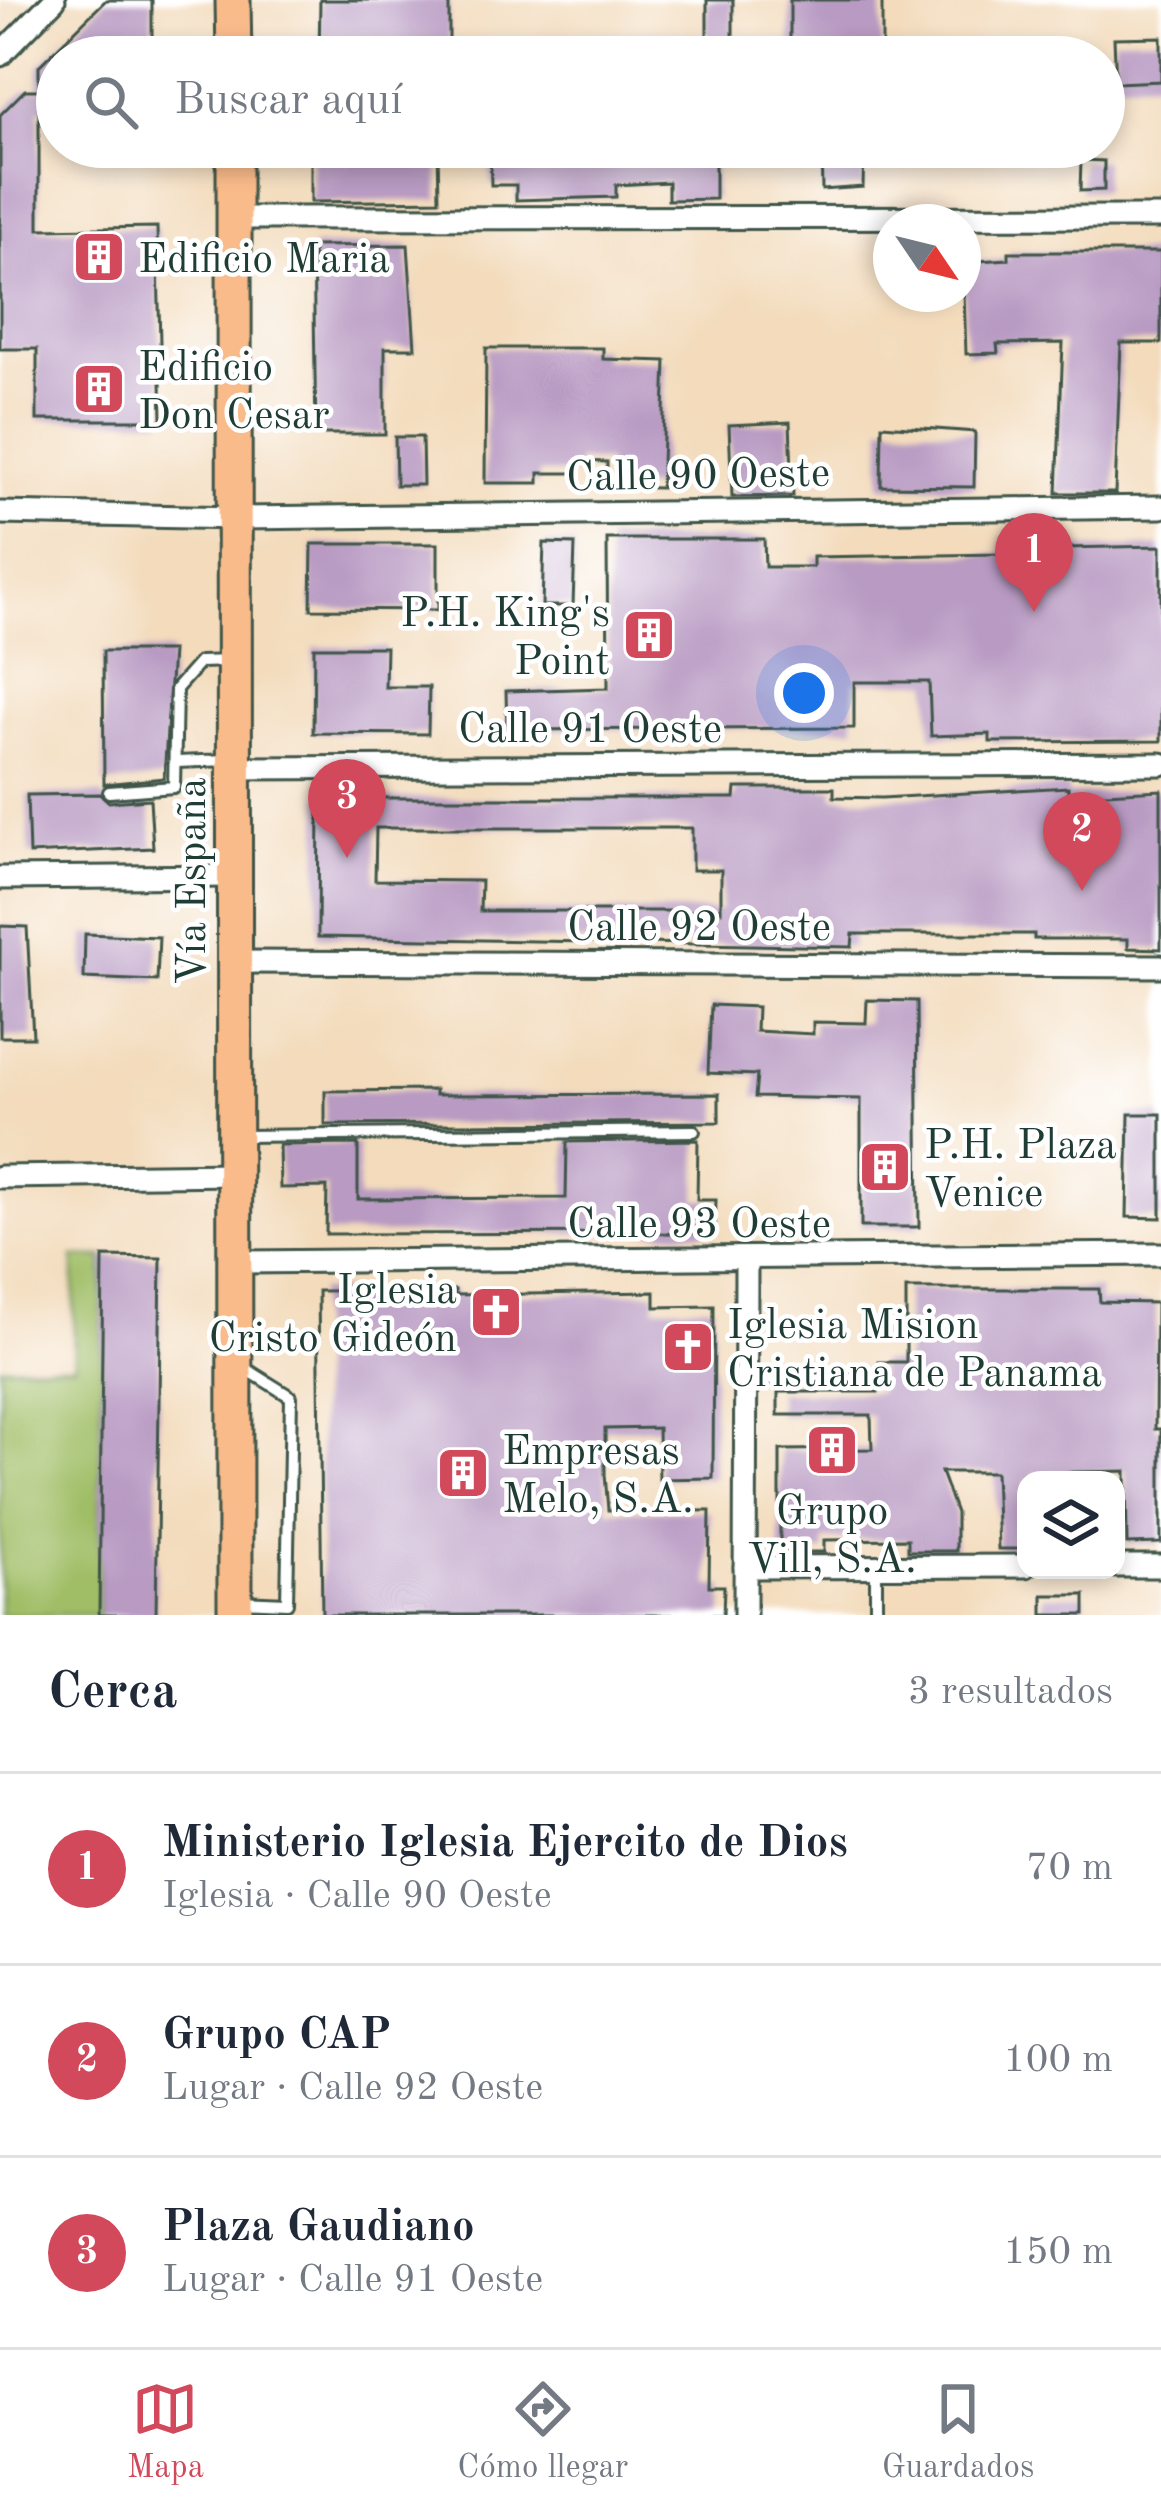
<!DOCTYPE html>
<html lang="es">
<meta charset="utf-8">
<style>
:root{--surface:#fff;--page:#f6f6f7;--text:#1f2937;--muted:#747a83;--line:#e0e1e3;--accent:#d1495b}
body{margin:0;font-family:"Old Standard TT",serif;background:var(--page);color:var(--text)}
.controls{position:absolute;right:36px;bottom:36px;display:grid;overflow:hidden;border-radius:24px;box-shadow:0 6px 18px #0003}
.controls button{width:108px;height:108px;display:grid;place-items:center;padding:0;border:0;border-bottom:3px solid var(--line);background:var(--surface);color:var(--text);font:60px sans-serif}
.compass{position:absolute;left:873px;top:204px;width:108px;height:108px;border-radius:50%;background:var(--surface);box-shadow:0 6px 18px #0003;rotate:125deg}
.you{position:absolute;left:804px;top:693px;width:42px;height:42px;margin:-30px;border:9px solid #fff;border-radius:50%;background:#1a73e8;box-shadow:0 0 0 18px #1a73e833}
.badge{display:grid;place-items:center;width:78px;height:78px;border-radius:50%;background:var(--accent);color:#fff;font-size:39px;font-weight:700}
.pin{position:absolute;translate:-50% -99px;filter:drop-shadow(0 3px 6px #0008)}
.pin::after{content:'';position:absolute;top:63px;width:42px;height:36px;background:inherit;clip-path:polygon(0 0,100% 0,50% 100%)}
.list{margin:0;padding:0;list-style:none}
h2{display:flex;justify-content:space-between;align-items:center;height:156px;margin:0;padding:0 48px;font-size:51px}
h2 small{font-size:39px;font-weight:400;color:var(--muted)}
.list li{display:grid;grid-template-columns:78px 1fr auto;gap:36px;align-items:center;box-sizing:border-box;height:192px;padding:0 48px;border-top:3px solid var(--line)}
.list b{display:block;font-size:45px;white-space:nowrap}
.list p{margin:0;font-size:39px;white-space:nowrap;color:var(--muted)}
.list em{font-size:39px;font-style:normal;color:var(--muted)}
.icon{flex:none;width:66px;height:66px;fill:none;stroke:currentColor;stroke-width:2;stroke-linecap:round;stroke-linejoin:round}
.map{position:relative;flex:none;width:1161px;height:1615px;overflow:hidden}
.search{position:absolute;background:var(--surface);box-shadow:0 6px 18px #0003;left:36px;right:36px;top:36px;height:132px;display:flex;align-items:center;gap:30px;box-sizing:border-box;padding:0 42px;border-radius:66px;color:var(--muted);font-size:45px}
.sheet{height:732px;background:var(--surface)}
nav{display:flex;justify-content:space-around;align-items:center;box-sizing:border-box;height:168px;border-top:3px solid var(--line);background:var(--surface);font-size:33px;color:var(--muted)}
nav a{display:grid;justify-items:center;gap:6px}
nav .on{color:var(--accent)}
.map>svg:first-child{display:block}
.green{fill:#a0be66;stroke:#607e4d;stroke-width:3}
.building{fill:#b89ac2;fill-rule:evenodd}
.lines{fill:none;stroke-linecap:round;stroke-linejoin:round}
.lane-casing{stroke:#3f5548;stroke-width:16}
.street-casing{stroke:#3f5548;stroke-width:27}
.primary-casing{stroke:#3f5548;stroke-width:39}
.lane{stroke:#fff;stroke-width:10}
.street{stroke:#fff;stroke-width:21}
.primary{stroke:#fabb8b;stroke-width:33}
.labels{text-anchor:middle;stroke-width:9;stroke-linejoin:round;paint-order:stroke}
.poi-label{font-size:42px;fill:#1f3d34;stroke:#fff;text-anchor:start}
.street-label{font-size:42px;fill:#1f3d34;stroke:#fff}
</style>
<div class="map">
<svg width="1161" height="1615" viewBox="0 0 1161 1615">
<rect width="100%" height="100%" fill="#fff"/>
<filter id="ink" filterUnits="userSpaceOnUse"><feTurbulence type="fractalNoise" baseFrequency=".00833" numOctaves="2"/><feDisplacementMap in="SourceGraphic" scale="24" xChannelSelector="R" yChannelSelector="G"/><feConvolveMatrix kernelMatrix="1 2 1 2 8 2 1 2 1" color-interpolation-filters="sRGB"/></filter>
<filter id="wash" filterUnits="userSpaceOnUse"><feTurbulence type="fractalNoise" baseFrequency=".004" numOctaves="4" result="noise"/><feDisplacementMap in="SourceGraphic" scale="48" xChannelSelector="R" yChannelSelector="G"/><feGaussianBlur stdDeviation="2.7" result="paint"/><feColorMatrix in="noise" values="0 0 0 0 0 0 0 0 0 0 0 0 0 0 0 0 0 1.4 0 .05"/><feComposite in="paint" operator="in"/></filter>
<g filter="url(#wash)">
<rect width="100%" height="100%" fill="#f3dbbc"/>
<polygon class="green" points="74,1257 103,1257 99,1615 0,1615 0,1366 74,1365"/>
<g id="blocks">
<g class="building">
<polygon points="106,0 152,0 152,57 57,57 57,108 39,108 39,229 157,227 162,420 37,420 37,349 0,349 0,115 25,90 39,90 39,66"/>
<polygon points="320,0 449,0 449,57 319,57"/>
<rect x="707" y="0" width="26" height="57"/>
<rect x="790" y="0" width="92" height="57"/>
<polygon points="1161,37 1161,81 1116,83 1114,38"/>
<polygon points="311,147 438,147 439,200 311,202"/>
<polygon points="490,147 715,147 715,199 668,200 668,182 616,185 616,197 516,200 516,185 491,185"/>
<polygon points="821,147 864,147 863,187 822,190"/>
<polygon points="1081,160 1104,161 1104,190 1080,191"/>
<polygon points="408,245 415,348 385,348 385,434 316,434 313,246"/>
<polygon points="1009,252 1161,252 1161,343 1121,343 1115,493 1057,493 1063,343 997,344 998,353 966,354 963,262 1009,259"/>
<polygon points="486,348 603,348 603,359 666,361 661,488 607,487 607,462 578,461 578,473 539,473 539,483 485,483"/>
<polygon points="790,422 793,496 732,497 729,425"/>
<polygon points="882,425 975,432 974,487 881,486"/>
<polygon points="395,437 422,437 423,485 396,485"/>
<polygon points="1002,538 1048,538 1064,548 1161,546 1161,741 990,742 990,734 931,736 929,682 854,682 854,728 507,730 506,691 608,688 607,539 764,539 765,567 813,567 813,557 1002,554"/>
<polygon points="544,543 575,544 573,606 542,606"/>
<polygon points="312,544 438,544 438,610 311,609"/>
<polygon points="314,647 386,647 385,687 429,687 428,734 313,733"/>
<polygon points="103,651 172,651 164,778 104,784"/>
<path d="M1068,787v8l93,-5v159l-33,-1v-9h-94v-5h-181l-1,13 -534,-10 1,-139h416l1,-10h98v9l48,1zM376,828h316v42h29v41h-241l1,-30 -106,-1z"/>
<polygon points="100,794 109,802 150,799 153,848 29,854 27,795"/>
<polygon points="0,926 27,927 33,1037 0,1037"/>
<polygon points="85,934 159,937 157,981 84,978"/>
<polygon points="867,1000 917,1001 919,1227 861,1227 861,1099 755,1097 757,1075 708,1073 711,1005 757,1007 756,1031 813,1034 813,1022 866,1023"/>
<polygon points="435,1090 435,1095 719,1094 719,1122 325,1125 325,1091"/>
<polygon points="1129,1114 1161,1114 1161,1218 1127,1217"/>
<polygon points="698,1140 697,1200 716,1200 715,1233 326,1234 327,1187 280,1188 279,1145 358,1144 358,1199 566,1198 567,1142"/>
<polygon points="103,1257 161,1258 156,1615 99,1615"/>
<polygon points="906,1289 1099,1289 1100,1302 1156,1303 1155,1429 1161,1429 1161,1543 1127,1544 1126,1471 1033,1473 1033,1480 1026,1480 1026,1549 998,1549 995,1472 941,1472 956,1513 956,1551 908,1551 908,1539 824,1540 824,1552 780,1552 780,1450 872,1449 871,1415 778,1415 778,1392 878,1392 879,1362 906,1362"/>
<polygon points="455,1290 455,1295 655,1292 655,1307 714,1306 713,1478 659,1479 658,1428 605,1429 605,1474 608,1510 710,1511 709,1586 724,1586 723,1615 322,1615 318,1291"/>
<rect x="1043" y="1595" width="42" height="20"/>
</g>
</g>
</g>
<g filter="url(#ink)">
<use href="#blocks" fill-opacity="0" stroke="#3f5548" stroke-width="3"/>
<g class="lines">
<g class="lane-casing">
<g id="lane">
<polyline points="177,762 228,760"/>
<polyline points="109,792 174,787 176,689 200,662 231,661"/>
<polyline points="241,1136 694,1131"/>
<polyline points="746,1380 853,1379"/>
<polyline points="239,1601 287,1603 291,1397 243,1367"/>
<polyline points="876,1615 876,1567"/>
</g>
</g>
<g class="street-casing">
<g id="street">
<polyline points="0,55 54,0"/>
<polyline points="234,218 1161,217"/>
<polyline points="0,513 237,518 1161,507"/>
<polyline points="235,768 1161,764"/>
<polyline points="0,878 234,876"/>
<polyline points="236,962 1161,966"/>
<polyline points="0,1177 237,1174"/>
<polyline points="237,1262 1161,1254"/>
<polyline points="1116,1566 1161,1566"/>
<polyline points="745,1567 1026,1566"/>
<polyline points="745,1615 746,1262"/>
</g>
</g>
<g class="primary-casing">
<g id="primary">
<polyline points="233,0 234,57"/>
<polyline points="234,147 235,1615"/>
</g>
</g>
<use href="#lane" class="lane"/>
<use href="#street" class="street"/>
<use href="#primary" class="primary"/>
</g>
</g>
<defs>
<g id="building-square" transform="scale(2.7)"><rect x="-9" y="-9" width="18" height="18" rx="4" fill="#d1495b" stroke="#fff"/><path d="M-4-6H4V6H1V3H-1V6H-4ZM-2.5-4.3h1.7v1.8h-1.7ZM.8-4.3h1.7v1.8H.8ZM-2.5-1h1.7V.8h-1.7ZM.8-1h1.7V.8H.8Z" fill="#fff"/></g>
<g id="church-square" transform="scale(2.7)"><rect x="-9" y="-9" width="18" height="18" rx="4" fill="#d1495b" stroke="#fff"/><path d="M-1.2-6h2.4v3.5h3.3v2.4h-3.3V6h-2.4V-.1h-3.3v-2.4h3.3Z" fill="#fff"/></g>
</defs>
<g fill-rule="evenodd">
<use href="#building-square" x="99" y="257"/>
<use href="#building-square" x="99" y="389"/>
<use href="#building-square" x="649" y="635"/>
<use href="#building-square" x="885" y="1167"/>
<use href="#church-square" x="496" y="1312"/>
<use href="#church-square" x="688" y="1347"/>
<use href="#building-square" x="832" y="1450"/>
<use href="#building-square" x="463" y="1473"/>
</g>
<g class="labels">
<g class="poi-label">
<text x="138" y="272">Edificio Maria</text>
<text x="138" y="380">Edificio<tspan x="138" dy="48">Don Cesar</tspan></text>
<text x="610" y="626" text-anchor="end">P.H. King's<tspan x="610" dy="48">Point</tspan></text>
<text x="924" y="1158">P.H. Plaza<tspan x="924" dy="48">Venice</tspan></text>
<text x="457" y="1303" text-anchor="end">Iglesia<tspan x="457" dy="48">Cristo Gideón</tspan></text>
<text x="727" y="1338">Iglesia Mision<tspan x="727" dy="48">Cristiana de Panama</tspan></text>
<text x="502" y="1464">Empresas<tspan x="502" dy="48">Melo, S.A.</tspan></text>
<text x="832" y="1524" text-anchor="middle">Grupo<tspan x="832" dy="48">Vill, S.A.</tspan></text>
</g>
<g class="street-label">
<text transform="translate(698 473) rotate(-1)" y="15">Calle 90 Oeste</text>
<text x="590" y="742">Calle 91 Oeste</text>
<text transform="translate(190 881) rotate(-90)" y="15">Vía España</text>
<text x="699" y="940">Calle 92 Oeste</text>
<text x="699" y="1237">Calle 93 Oeste</text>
</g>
</g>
</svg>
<div class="controls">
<button><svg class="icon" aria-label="layers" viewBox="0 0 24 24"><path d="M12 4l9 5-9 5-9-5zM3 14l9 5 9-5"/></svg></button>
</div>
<svg class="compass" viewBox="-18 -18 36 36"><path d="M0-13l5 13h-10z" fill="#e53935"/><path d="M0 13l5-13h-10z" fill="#747a83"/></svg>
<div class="you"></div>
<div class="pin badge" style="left:1034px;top:612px">1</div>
<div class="pin badge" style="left:1082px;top:891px">2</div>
<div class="pin badge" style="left:347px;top:858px">3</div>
<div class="search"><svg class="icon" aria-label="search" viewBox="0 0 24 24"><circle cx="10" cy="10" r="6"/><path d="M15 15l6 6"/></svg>Buscar aquí</div>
</div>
<section class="sheet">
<h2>Cerca<small>3 resultados</small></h2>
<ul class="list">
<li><span class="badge">1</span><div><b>Ministerio Iglesia Ejercito de Dios</b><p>Iglesia · Calle 90 Oeste</p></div><em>70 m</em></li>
<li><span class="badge">2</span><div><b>Grupo CAP</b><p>Lugar · Calle 92 Oeste</p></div><em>100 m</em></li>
<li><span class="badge">3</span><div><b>Plaza Gaudiano</b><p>Lugar · Calle 91 Oeste</p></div><em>150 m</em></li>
</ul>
</section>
<nav>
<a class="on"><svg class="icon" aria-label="map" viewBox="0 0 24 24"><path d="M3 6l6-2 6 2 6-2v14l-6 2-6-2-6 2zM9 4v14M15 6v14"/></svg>Mapa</a>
<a><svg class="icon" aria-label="directions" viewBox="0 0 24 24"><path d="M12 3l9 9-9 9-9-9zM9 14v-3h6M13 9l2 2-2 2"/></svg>Cómo llegar</a>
<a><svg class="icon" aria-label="saved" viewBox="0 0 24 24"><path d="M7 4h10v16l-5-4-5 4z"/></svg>Guardados</a>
</nav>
